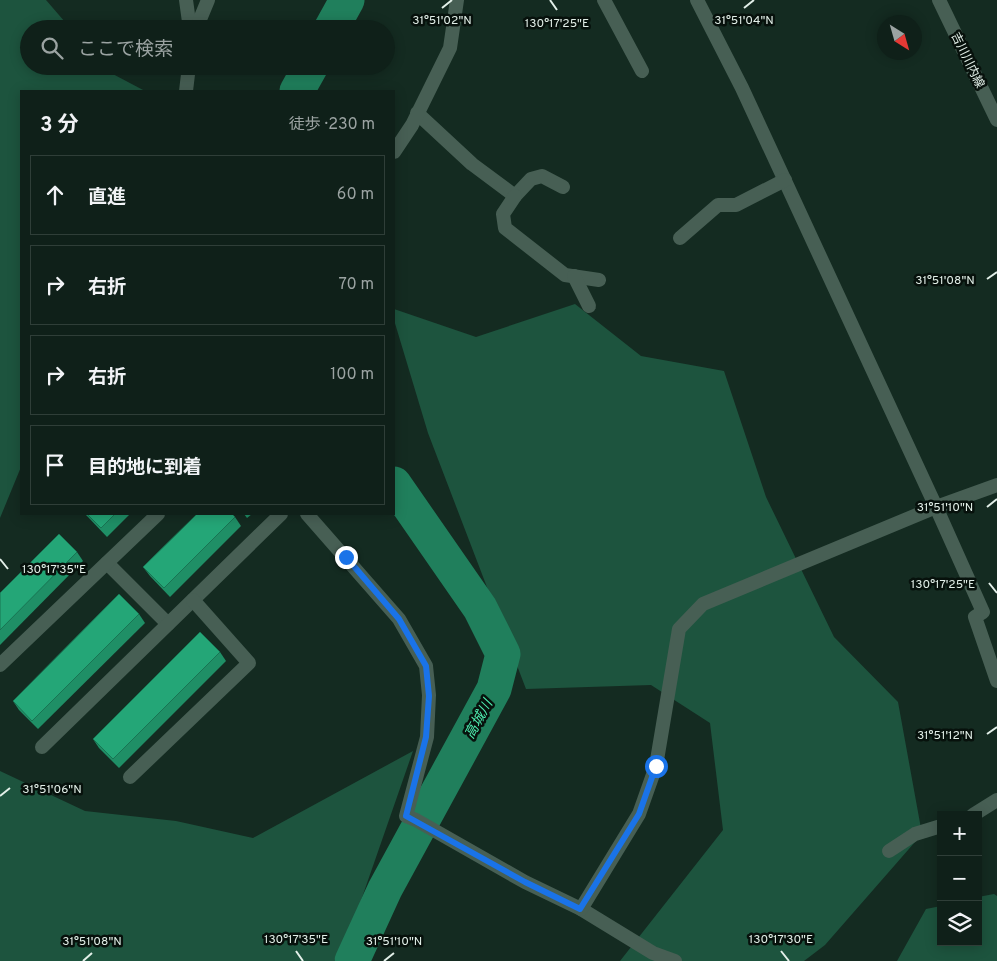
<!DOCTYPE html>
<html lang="ja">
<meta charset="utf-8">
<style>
:root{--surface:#0f2019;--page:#1d2d26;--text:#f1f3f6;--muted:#9ba3a2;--line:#2f3e38}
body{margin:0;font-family:Overpass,"Noto Sans JP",sans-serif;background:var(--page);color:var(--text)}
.controls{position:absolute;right:15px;bottom:15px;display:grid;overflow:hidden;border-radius:0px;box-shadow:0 2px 12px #0003}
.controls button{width:45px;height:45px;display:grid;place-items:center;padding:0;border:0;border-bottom:1px solid var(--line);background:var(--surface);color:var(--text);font:25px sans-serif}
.compass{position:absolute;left:877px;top:15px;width:45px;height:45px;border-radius:50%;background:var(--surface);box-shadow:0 2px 12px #0003;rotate:143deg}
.stop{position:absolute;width:15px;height:15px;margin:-11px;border:4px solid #1a73e8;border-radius:50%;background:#fff}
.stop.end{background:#1a73e8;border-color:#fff;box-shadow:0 1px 5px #0008}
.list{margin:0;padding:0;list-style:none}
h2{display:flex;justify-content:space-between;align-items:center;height:65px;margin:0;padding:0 20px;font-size:21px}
h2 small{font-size:16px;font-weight:400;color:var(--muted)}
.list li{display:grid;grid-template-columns:32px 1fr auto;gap:15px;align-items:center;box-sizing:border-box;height:80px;margin:0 10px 10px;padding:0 10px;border:1px solid var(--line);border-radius:0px}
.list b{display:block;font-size:19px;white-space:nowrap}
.list em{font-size:16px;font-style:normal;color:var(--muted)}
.icon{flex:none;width:28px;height:28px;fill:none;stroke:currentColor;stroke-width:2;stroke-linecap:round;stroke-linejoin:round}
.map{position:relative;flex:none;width:997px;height:961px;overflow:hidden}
.search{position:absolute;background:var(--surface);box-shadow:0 2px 12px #0003;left:20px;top:20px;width:375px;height:55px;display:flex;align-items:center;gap:12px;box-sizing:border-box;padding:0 18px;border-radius:28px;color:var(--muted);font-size:19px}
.panel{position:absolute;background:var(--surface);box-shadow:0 2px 12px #0003;left:20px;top:90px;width:375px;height:425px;border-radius:0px}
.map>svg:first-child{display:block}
.green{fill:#1d543e}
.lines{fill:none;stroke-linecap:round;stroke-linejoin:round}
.river{stroke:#207f5c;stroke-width:35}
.minor{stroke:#475f54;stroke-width:14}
.secondary{stroke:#475f54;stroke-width:14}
.wall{fill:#1f8f66}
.building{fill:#24a677;stroke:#197453}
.route{stroke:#1a73e8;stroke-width:6}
.ticks{fill:none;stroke:#e2efe8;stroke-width:2}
.labels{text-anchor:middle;stroke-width:5;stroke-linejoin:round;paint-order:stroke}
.street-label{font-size:12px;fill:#e2efe8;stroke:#07110c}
.water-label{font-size:14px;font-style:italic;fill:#4eeeb1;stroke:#07110c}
.ticks-label{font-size:12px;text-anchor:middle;fill:#e2efe8;stroke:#07110c;stroke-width:5;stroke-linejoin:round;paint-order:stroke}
</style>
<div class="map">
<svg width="997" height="961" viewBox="0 0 997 961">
<rect width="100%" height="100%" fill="#142b21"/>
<g class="green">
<polygon points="0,0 46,0 71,29 29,29 29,66 104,66 109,72 145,91 21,91 21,467 0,518"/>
<polygon points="575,304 641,356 724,371 766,497 834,637 898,702 922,834 825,945 804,961 620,961 723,830 710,723 651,685 526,689 428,433 394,320 394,309 476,337"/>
<polygon points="413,751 358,909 334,961 0,961 0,771 85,811 176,821 253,838"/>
<polygon points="994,894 997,896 997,961 897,961 926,909 941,906 941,942 978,942 978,897"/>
</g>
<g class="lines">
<g class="river">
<polyline points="331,29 347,0"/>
<polyline points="297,91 311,66"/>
<polyline points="352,961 385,889 494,689 503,654 480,608 394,484"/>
</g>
<g class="minor">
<polyline points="186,0 190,29"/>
<polyline points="604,0 642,71"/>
<polyline points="697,0 742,88 936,507 983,612 975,617 997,681"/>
<polyline points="196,29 208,0"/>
<polyline points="186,91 189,66"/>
<polyline points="417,113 472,164 515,196 531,179 542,176 563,187"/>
<polyline points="394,152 412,125 450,48 457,0"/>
<polyline points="515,196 503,214 505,228 565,275 599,280"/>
<polyline points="680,238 718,205 736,205 785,180"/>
<polyline points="574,276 589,306"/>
<polyline points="307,514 399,619 426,666 429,695 427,737 406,816 416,820 525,882 581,909 653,953 675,961"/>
<polyline points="107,563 168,624"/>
<polyline points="0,665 158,514"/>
<polyline points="42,747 281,514"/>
<polyline points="130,777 249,663 193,600"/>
<polyline points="973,815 997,800"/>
<polyline points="889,851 915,834 941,826"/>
<polyline points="581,909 639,814 656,766 679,629 703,604 936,507 997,485"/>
</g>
<polyline class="secondary" points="939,0 997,120"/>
</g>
<g class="wall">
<polygon points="85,514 130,514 107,537 88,517"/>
<polygon points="244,514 252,514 247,518"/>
<polygon points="235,517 241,526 170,597 150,576 143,567"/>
<polygon points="77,552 83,561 0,645 0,593"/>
<polygon points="139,614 145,623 38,729 19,710 13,701"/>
<polygon points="220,652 226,661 119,768 99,748 93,739"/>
</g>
<g class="building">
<polygon points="87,514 115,514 101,528"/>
<polygon points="197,514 232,514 235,517 164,588 143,567"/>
<polygon points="59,534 77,552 0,630 0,593"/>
<polygon points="119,594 139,614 32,721 13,701"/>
<polygon points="200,632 220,652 113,759 93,739"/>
</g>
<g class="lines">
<polyline class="route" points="346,557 399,619 426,666 429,696 426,737 406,816 525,882 580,909 639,814 656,766"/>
</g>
<path class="ticks" d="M550,0l7,10M442,8l10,-8M744,8l10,-8M987,279l10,-7M987,507l10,-8M0,559l8,10M989,583l8,10M987,734l10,-7M0,796l10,-8M296,951l7,10M781,951l8,10M83,961l9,-8M384,961l10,-8"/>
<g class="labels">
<g class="street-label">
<text transform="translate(968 60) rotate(64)" y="4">吉川川内線</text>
</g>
<g class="water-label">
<text transform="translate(478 719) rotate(-61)" y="5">高城川</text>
</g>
</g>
<g class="ticks-label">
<text x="442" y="24">31°51'02"N</text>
<text x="744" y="24">31°51'04"N</text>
<text x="557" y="27">130°17'25"E</text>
<text x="945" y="284">31°51'08"N</text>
<text x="945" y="511">31°51'10"N</text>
<text x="54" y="573">130°17'35"E</text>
<text x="943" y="588">130°17'25"E</text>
<text x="945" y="739">31°51'12"N</text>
<text x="52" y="793">31°51'06"N</text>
<text x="296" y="943">130°17'35"E</text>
<text x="781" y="943">130°17'30"E</text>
<text x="92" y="945">31°51'08"N</text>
<text x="394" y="945">31°51'10"N</text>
</g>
</svg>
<div class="controls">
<button>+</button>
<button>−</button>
<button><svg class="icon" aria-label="layers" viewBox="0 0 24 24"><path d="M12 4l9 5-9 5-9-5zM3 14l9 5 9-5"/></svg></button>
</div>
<svg class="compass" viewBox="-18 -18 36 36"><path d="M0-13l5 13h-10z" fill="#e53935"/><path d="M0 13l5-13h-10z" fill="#9ba3a2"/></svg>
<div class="stop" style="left:656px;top:766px"></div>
<div class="stop end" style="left:346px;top:557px"></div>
<div class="search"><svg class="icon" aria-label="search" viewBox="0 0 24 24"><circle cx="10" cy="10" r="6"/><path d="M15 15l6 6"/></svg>ここで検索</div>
<section class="panel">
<h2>3 分<small>徒歩 · 230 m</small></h2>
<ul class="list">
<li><svg class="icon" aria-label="ahead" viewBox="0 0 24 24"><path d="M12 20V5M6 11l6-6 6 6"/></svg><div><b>直進</b></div><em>60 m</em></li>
<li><svg class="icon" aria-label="right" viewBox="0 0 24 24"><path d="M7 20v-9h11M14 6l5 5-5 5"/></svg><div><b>右折</b></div><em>70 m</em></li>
<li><svg class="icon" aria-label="right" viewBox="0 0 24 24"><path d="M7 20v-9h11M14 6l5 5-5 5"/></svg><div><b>右折</b></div><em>100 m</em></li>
<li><svg class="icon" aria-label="arrive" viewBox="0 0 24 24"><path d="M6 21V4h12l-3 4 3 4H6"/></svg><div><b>目的地に到着</b></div></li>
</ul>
</section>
</div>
